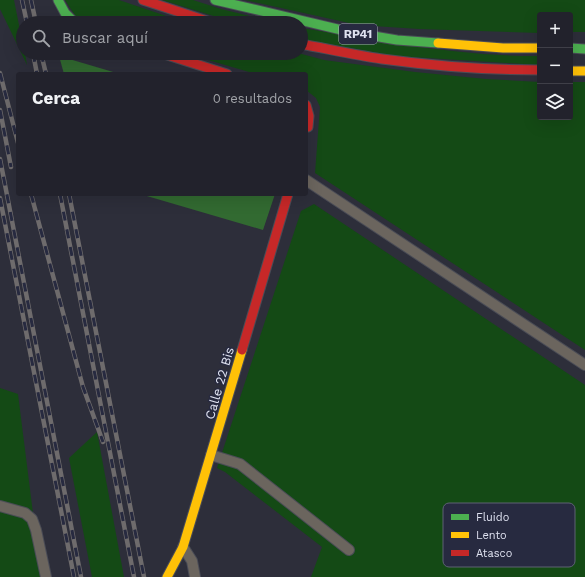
<!DOCTYPE html>
<html lang="es">
<meta charset="utf-8">
<style>
:root{--surface:#22222c;--page:#2a2a34;--text:#f1f3f6;--muted:#a2a4a9;--line:#3f3f48}
body{margin:0;font-family:"Work Sans",sans-serif;background:var(--page);color:var(--text)}
.controls{position:absolute;right:12px;top:12px;display:grid;overflow:hidden;border-radius:4px;box-shadow:0 4px 16px #0002}
.controls button{width:36px;height:36px;display:grid;place-items:center;padding:0;border:0;border-bottom:1px solid var(--line);background:var(--surface);color:var(--text);font:20px sans-serif}
.list{margin:0;padding:0;list-style:none}
h2{display:flex;justify-content:space-between;align-items:center;height:52px;margin:0;padding:0 16px;font-size:17px}
h2 small{font-size:13px;font-weight:400;color:var(--muted)}
.icon{flex:none;width:22px;height:22px;fill:none;stroke:currentColor;stroke-width:2;stroke-linecap:round;stroke-linejoin:round}
.map{position:relative;flex:none;width:585px;height:577px;overflow:hidden}
.search{position:absolute;background:var(--surface);box-shadow:0 4px 16px #0002;left:16px;top:16px;width:292px;height:44px;display:flex;align-items:center;gap:10px;box-sizing:border-box;padding:0 14px;border-radius:22px;color:var(--muted);font-size:15px}
.panel{position:absolute;background:var(--surface);box-shadow:0 4px 16px #0002;left:16px;top:72px;width:292px;height:124px;border-radius:4px}
.map>svg:first-child{display:block}
.green{fill:#144a15}
.forest{fill:#326a31}
.lines{fill:none;stroke-linecap:round;stroke-linejoin:round}
.street-casing{stroke:#4a4c56;stroke-width:12}
.fast-casing{stroke:#4a4c56;stroke-width:11}
.slow-casing{stroke:#4a4c56;stroke-width:11}
.jam-casing{stroke:#4a4c56;stroke-width:11}
.street{stroke:#6b655e;stroke-width:10}
.fast{stroke:#4caf50;stroke-width:9}
.slow{stroke:#ffc107;stroke-width:9}
.jam{stroke:#c62828;stroke-width:9}
.rail-casing{stroke:#6e6b6c;stroke-width:4.5}
.rail{stroke:#272a40;stroke-width:3;stroke-dasharray:9;stroke-linecap:butt}
.labels{text-anchor:middle;stroke-width:3;stroke-linejoin:round;paint-order:stroke}
.shield{fill:#272a40;stroke:#a8abbb;stroke-width:1}
.shield-label{font-size:12px;font-weight:bold;fill:#dfe2f0}
.street-label{font-size:13px;fill:#dfe2f0;stroke:#272a40}
.key{fill:#272a40;stroke:#5e6175;stroke-width:1}
.key-label{font-size:11px;fill:#dfe2f0}
</style>
<div class="map">
<svg width="585" height="577" viewBox="0 0 585 577">
<rect width="100%" height="100%" fill="#2d2e3a"/>
<g class="green">
<polygon points="0,0 14,0 23,45 23,53 25,53 27,65 0,9"/>
<polygon points="65,0 119,0 187,23 89,23 76,17"/>
<polygon points="162,0 193,0 221,9 278,23 236,23"/>
<polygon points="245,0 585,0 585,32 570,32 570,15 540,15 540,33 419,29 358,25"/>
<path d="M301,28c79,12 158,29 239,28v9l-144,-9 -95,-17z"/>
<polygon points="184,53 298,53 324,60 415,72 486,79 540,82 540,117 570,117 570,82 585,82 585,350 315,173 320,107 316,98 306,90 306,74 256,74"/>
<polygon points="314,204 585,385 585,577 311,577 322,547 225,472 217,468 301,211"/>
<polygon points="0,388 18,394 41,577 0,577"/>
<polygon points="97,432 124,577 92,577 69,458"/>
</g>
<g class="forest">
<polygon points="59,56 120,74 64,74"/>
<polygon points="140,194 275,194 263,230"/>
</g>
<g class="lines">
<g class="street-casing">
<g id="street">
<polyline points="306,180 585,365"/>
<polyline points="211,455 240,464 349,550"/>
<polyline points="0,506 25,513 32,519 36,530 46,577"/>
<polyline points="183,547 192,561 195,577"/>
</g>
</g>
<g class="fast-casing">
<g id="fast">
<polyline points="58,0 65,13 75,23"/>
<polyline points="215,0 350,32 397,40 438,43"/>
<polyline points="570,48 585,49"/>
</g>
</g>
<g class="slow-casing">
<g id="slow">
<polyline points="438,43 503,48 540,48"/>
<polyline points="570,71 585,71"/>
<polyline points="167,577 183,547 242,350"/>
</g>
</g>
<g class="jam-casing">
<g id="jam">
<polyline points="143,0 213,23"/>
<path d="M301,44c27,5 54,11 81,15 52,7 105,11 158,11"/>
<polyline points="161,53 227,74"/>
<polyline points="306,105 309,116 308,127"/>
<polyline points="242,350 288,194"/>
</g>
</g>
<use href="#street" class="street"/>
<use href="#fast" class="fast"/>
<use href="#slow" class="slow"/>
<use href="#jam" class="jam"/>
<g class="rail-casing">
<g id="rail">
<polyline points="22,0 27,23"/>
<polyline points="31,0 36,23"/>
<polyline points="33,53 37,74"/>
<polyline points="41,53 46,74"/>
<polyline points="0,73 18,143"/>
<polyline points="0,110 11,167"/>
<polyline points="0,159 81,577"/>
<polyline points="31,194 83,387 103,442"/>
<polyline points="60,194 134,577"/>
<polyline points="69,194 144,577"/>
<polyline points="0,198 74,577"/>
</g>
</g>
<use href="#rail" class="rail"/>
</g>
<g class="labels">
<rect class="shield" x="339" y="24" width="38" height="20" rx="3"/>
<g class="shield-label">
<text x="358" y="38">RP41</text>
</g>
<g class="street-label">
<text transform="translate(219 383) rotate(-74)" y="5">Calle 22 Bis</text>
</g>
</g>
<rect x="443" y="503" width="132" height="64" rx="6" class="key"/>
<rect x="451" y="514" width="18" height="6" fill="#4caf50"/>
<rect x="451" y="532" width="18" height="6" fill="#ffc107"/>
<rect x="451" y="550" width="18" height="6" fill="#c62828"/>
<g class="key-label">
<text x="476" y="521">Fluido</text>
<text x="476" y="539">Lento</text>
<text x="476" y="557">Atasco</text>
</g>
</svg>
<div class="controls">
<button>+</button>
<button>−</button>
<button><svg class="icon" aria-label="layers" viewBox="0 0 24 24"><path d="M12 4l9 5-9 5-9-5zM3 14l9 5 9-5"/></svg></button>
</div>
<div class="search"><svg class="icon" aria-label="search" viewBox="0 0 24 24"><circle cx="10" cy="10" r="6"/><path d="M15 15l6 6"/></svg>Buscar aquí</div>
<section class="panel">
<h2>Cerca<small>0 resultados</small></h2>
<ul class="list">
</ul>
</section>
</div>
